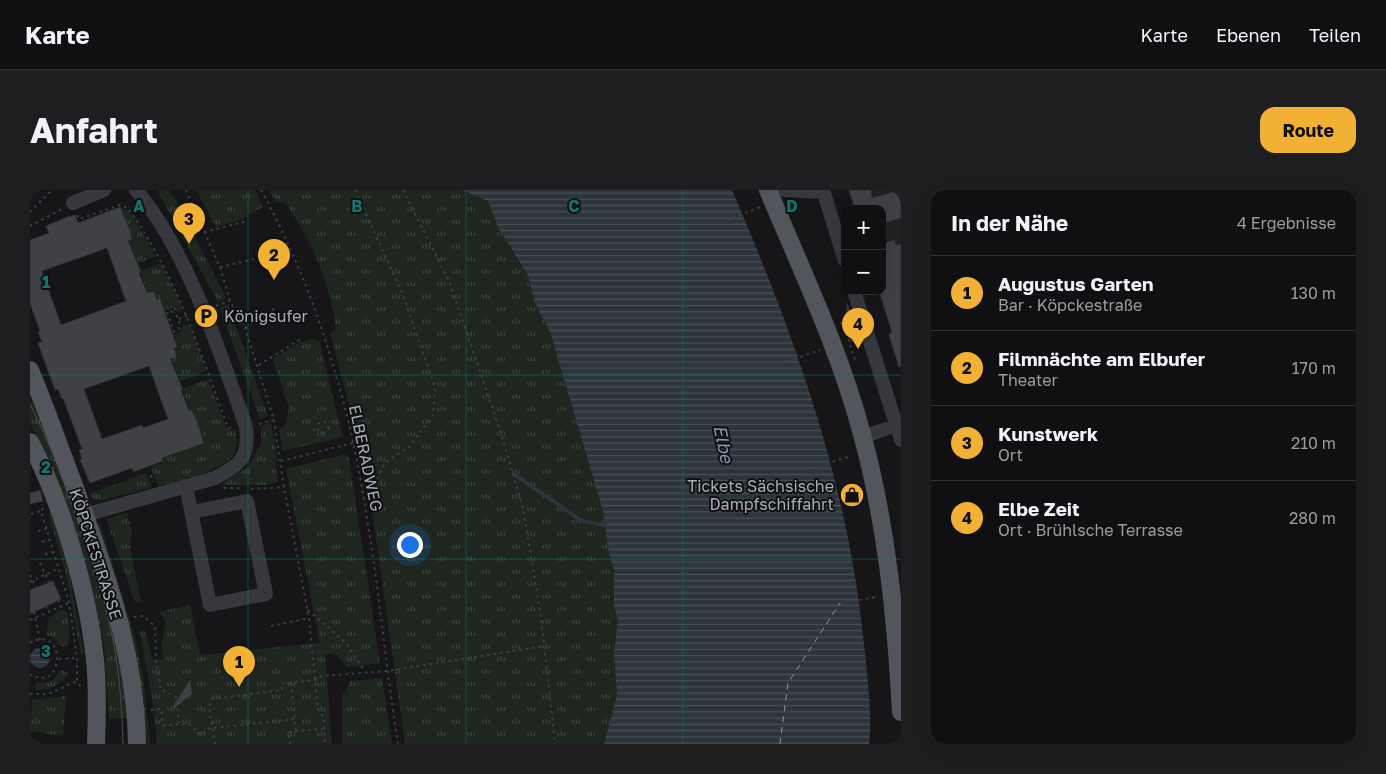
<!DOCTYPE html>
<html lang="de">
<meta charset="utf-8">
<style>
:root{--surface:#101012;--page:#1e1e20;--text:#f1f3f6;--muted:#9c9d9f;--line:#303032;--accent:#f2b134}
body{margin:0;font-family:"Golos Text",sans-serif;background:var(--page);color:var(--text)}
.controls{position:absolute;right:15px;top:15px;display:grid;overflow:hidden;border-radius:10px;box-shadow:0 5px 20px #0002}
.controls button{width:45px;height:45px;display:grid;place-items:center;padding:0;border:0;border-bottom:1px solid var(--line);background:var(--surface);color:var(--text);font:25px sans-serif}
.you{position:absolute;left:379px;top:354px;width:18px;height:18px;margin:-12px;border:4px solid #fff;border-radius:50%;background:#1a73e8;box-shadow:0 0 0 8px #1a73e833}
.badge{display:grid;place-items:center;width:32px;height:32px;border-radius:50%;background:var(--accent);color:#111;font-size:16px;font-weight:700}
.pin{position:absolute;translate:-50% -41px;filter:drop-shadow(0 1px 2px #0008)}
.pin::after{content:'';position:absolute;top:26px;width:18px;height:15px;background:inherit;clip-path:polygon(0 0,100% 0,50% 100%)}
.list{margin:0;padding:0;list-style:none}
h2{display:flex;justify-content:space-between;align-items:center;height:65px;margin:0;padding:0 20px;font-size:21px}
h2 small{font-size:16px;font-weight:400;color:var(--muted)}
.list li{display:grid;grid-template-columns:32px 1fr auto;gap:15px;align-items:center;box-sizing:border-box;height:75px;padding:0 20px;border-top:1px solid var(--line)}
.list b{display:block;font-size:19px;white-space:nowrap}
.list p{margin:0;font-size:16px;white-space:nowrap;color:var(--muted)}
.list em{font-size:16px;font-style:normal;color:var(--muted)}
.map{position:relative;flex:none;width:871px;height:554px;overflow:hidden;border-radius:15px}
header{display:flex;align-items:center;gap:30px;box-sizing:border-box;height:70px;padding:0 25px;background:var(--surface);border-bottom:1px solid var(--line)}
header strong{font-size:24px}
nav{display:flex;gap:28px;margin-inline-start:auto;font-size:18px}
.intro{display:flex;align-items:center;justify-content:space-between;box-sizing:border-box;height:120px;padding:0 30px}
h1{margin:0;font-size:35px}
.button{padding:12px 22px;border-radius:15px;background:var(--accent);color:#111;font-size:18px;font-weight:700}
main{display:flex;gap:30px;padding:0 30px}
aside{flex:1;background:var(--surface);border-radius:15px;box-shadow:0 5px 20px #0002}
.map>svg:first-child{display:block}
.built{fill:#222225}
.grass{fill:url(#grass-tufts)}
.water{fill:url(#water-rules)}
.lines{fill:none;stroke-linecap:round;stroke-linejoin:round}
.stream{stroke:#2c353c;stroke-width:4}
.ferry{stroke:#7f9bb3;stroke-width:1;stroke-dasharray:6 5;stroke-linecap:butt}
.building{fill:#404145;stroke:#303034;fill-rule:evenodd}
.path{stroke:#3d3f44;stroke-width:2;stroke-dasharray:2.5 4;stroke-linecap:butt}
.minor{stroke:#37383d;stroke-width:14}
.major{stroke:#53555c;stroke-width:18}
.tram{stroke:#4a4c52;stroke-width:1}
.grid{fill:none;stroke:#0f766e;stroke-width:1;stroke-opacity:0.55}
.labels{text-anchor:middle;stroke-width:4;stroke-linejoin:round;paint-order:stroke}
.poi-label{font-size:16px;fill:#a8adb8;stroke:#111113;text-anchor:start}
.street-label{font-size:16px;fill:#a8adb8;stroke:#111113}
.water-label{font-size:18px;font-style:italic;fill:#7f9bb3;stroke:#111113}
.grid-label{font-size:16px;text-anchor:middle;font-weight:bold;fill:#0f766e;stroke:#111113;stroke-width:4;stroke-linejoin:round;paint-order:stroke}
</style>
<header>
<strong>Karte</strong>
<nav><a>Karte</a><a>Ebenen</a><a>Teilen</a></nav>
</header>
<div class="intro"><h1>Anfahrt</h1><a class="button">Route</a></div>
<main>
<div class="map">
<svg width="871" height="554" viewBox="0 0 871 554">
<defs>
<pattern id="grass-tufts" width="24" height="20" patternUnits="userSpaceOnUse" patternTransform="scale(1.25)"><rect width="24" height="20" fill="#1e261f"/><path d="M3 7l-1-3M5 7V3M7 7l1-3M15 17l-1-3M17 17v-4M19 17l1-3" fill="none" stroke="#3c433d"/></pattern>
<pattern id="water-rules" width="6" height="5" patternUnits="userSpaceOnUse" patternTransform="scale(1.25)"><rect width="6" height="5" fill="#2c353c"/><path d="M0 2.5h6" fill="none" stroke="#485056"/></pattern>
</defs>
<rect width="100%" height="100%" fill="#161618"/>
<polygon class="built" points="819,0 871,0 871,164 865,164 864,161 859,145 862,142 850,102 840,101 852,101 852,19 818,19 819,15 823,13"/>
<g class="grass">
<polygon points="127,0 139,0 147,12 196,108 188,112"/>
<polygon points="166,0 225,0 233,17 216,26 214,29 186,37"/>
<path d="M239,0h193l26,11 23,49 17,26 7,27 15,29 53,179 5,38 6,21v37l4,13 -3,41 2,34 -13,49h-199l-33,-233 -12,-66 -30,-112 6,-3c-5,-44 -25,-92 -51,-127l-9,-1z"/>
<polygon points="91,18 99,21 126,66 109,73 107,71 100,52 103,51"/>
<polygon points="131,73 152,116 149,123 142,118 135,120 131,108 128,109 124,100 117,102 111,83 112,80"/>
<polygon points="198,114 238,226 230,229 190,118"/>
<polygon points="153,134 160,136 176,181 151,191 141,170 148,167 145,159 148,157 144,145 151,141"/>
<polygon points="283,149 289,150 313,247 252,261 249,239 256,234 259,218 243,169 268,153"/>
<path d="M178,189l18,48 5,4 5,-1c0,8 2,17 -2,24 -13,19 -55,26 -76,32l-7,-19 13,-5 -1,-4 42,-15 -12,-34 -3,1 -7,-19 1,-3z"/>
<polygon points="2,211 48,321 85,447 99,528 79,529 74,455 63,409 20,279 0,233 0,212"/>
<polygon points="241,233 248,271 245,271 248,292 237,295 190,295 219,276 231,254 231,236"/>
<path d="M315,264l4,4 31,205 -32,5 -11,-13 -12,-1 7,90h-175l-4,-39 -13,-74 5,-1 8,30 11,-1c-1,-5 -3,-11 -2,-17 1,-13 9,-18 -3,-30l31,-7 10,50 120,-12 -34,-174z"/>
<polygon points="116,283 122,297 73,310 65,310 59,304"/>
<polygon points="22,322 39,383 54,464 51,464 36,384 18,323"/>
<polygon points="97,323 102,342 100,358 111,412 105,412 76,329"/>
<polygon points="70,333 105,448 113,485 120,554 117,554 109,485 68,337"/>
<polygon points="31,420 37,422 40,445 37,455 32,457 27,454 29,453 20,446 16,446 19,428"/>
<path d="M31,479l8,5c-8,11 -20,17 -34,16l1,-8 9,1 8,-3z"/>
<polygon points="352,488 362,554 312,554 312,504 316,501 320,491"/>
<polygon points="36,506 33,546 0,541 2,510"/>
</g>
<g class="water">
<path d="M432,0h270c62,144 114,288 131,445 3,30 10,79 6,109h-265l13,-49 -3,-42 4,-33 -4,-13v-37l-6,-21 -5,-38 -53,-179 -15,-29 -7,-27 -30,-49 -10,-26z"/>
<circle cx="10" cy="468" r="10"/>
</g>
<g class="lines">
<polyline class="stream" points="484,284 552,331 575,335"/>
<polyline class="ferry" points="750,554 758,493 810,413"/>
</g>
<g class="building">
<polygon points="819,0 841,0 842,8 871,0 871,28 852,34 852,19 825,19"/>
<path d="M90,17l10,24 2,9 -4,1 13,31 -2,1 8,20 7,-2 3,9 3,-2 17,49 -3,1 3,9 -7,2 13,31h-2l8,21 3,-1 4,8 8,25 -42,15 1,3 -30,11 -1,-4 -42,15 -10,-23 2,-1 -3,-9 3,-1 -19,-51 -1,1 -4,-10 -3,1 -17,-47 4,-1 -4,-10 2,-1 -10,-28v-63l19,-7 -3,-7 21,-9 8,-2 3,8zM77,58l19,53 -65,24 -19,-54zM119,176l19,53 -25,9 -1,-3 -40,14 -18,-50z"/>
<polygon points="864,50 866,55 871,54 871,177 869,177 859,145 862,142 849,101 852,101 852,54"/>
<polygon points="817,113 828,143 821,153 816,137"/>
<polygon points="10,300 13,311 0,314 0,303"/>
<polygon points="23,391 31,409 0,424 0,400"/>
<polygon points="160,490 162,504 143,519 142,518"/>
</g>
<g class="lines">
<g class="path">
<polyline points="156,0 190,77 200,111 215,138 244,230 254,297 279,428 288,520 294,528 295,554"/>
<path d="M231,0c54,98 88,212 105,322 13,77 20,155 32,232"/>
<polyline points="325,0 373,105 405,197 403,225 379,257 356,272 334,310"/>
<polyline points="373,0 419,91 470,240 493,318 511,427 525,554"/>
<polyline points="0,22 22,0"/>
<path d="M47,25l2,4 41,-14 8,3c48,67 72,143 100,220l5,1"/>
<polyline points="697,30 730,17"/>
<polyline points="0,36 32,19"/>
<polyline points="174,42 217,31"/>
<polyline points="190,77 224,69"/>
<polyline points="186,116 200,111"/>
<path d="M141,121c7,4 10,11 8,18l-5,3 -7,-20z"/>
<polyline points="149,129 157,126"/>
<polyline points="810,133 813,133 826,173"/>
<polyline points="215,138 245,118"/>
<polyline points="752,173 790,160"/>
<polyline points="229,175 271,149"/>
<circle cx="293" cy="237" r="5.5"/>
<polyline points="229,234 244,230"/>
<polyline points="283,240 288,239"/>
<polyline points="251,271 323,253"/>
<polyline points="784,277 822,266"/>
<polyline points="121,285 123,292"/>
<polyline points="194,298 212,298"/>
<polyline points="221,299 254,297"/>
<polyline points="13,318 11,321 39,412 47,468 47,491 52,499"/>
<polyline points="1,324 11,321"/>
<polyline points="8,341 17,339"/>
<polyline points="12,352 19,350"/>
<polyline points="15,364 24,362"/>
<polyline points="10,373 19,392"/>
<polyline points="0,385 7,399"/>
<polyline points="0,392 29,378"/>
<polyline points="28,410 31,416"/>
<polyline points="810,413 847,407"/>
<polyline points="16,416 18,422"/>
<polyline points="278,420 316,453 335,482"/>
<polyline points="4,422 10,450"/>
<polyline points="104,427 113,426 125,436 126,470 131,500 146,507 149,533"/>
<polyline points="0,430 39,413"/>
<polyline points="241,436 279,428"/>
<path d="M0,453c36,-21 36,52 0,31"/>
<polyline points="29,469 47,468"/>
<polyline points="261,493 266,541"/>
<polyline points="0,504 18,504 47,491"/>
<polyline points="121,520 131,519 133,535 158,534 172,545 176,539 265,529"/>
<polyline points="0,549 9,554"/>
<polyline points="185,554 179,517 182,509 252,500 251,494 285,490 292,486 357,481 514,456"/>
<polyline points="260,554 258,542 294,539"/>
</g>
<g class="minor">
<polyline points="755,0 793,2"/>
<polyline points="793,0 815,71"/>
<polyline points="43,13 74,0"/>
<polyline points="824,101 871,250"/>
<polyline points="833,247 856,239"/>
<polyline points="156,296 180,415 236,404 217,311 162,322"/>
<path d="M55,325l130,-37c25,-13 35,-21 31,-51 -26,-75 -58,-176 -110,-237"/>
</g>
<g class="major">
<path d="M738,0c34,81 73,163 95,248 24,89 33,182 38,274"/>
<path d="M0,180c15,36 28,73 42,110 31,84 64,173 65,264"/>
<path d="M0,252c32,61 58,150 65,218 3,28 2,56 1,84"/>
</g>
<path class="tram" d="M0,214c37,76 67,158 84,241 6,33 8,66 9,99"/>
</g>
<path class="grid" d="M218,0v554M436,0v554M653,0v554M0,185h871M0,369h871"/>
<defs>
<g id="parking-disc" transform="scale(1.25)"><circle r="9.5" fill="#f2b134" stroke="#111113"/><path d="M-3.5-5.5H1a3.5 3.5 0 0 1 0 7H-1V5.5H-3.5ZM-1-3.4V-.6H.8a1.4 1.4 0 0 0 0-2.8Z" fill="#111"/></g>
<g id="shop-disc" transform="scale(1.25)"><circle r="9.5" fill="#f2b134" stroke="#111113"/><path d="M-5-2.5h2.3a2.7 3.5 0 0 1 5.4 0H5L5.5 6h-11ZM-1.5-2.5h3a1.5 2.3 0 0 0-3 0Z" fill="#111"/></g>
</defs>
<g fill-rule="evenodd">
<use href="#parking-disc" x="176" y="126"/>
<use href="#shop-disc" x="822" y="305"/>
</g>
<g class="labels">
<g class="poi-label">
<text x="194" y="132">Königsufer</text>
<text x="804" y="302" text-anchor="end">Tickets Sächsische<tspan x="804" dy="18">Dampfschiffahrt</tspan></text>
</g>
<g class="street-label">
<text transform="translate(336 268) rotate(78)" y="6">ELBERADWEG</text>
<text transform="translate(66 364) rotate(72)" y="6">KÖPCKESTRASSE</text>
</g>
<g class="water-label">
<text transform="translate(693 254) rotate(78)" y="6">Elbe</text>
</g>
</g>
<g class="grid-label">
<text x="109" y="22">A</text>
<text x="327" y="22">B</text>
<text x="544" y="22">C</text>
<text x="762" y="22">D</text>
<text x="16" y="98">1</text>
<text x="16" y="283">2</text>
<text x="16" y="467">3</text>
</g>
</svg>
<div class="controls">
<button>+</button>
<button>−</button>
</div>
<div class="you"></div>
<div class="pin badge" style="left:209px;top:497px">1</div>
<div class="pin badge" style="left:244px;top:90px">2</div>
<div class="pin badge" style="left:159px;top:54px">3</div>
<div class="pin badge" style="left:828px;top:159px">4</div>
</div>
<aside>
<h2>In der Nähe<small>4 Ergebnisse</small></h2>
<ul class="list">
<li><span class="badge">1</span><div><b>Augustus Garten</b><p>Bar · Köpckestraße</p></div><em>130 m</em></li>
<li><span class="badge">2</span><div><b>Filmnächte am Elbufer</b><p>Theater</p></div><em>170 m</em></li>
<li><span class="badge">3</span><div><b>Kunstwerk</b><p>Ort</p></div><em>210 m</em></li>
<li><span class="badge">4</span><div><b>Elbe Zeit</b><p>Ort · Brühlsche Terrasse</p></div><em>280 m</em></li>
</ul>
</aside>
</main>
